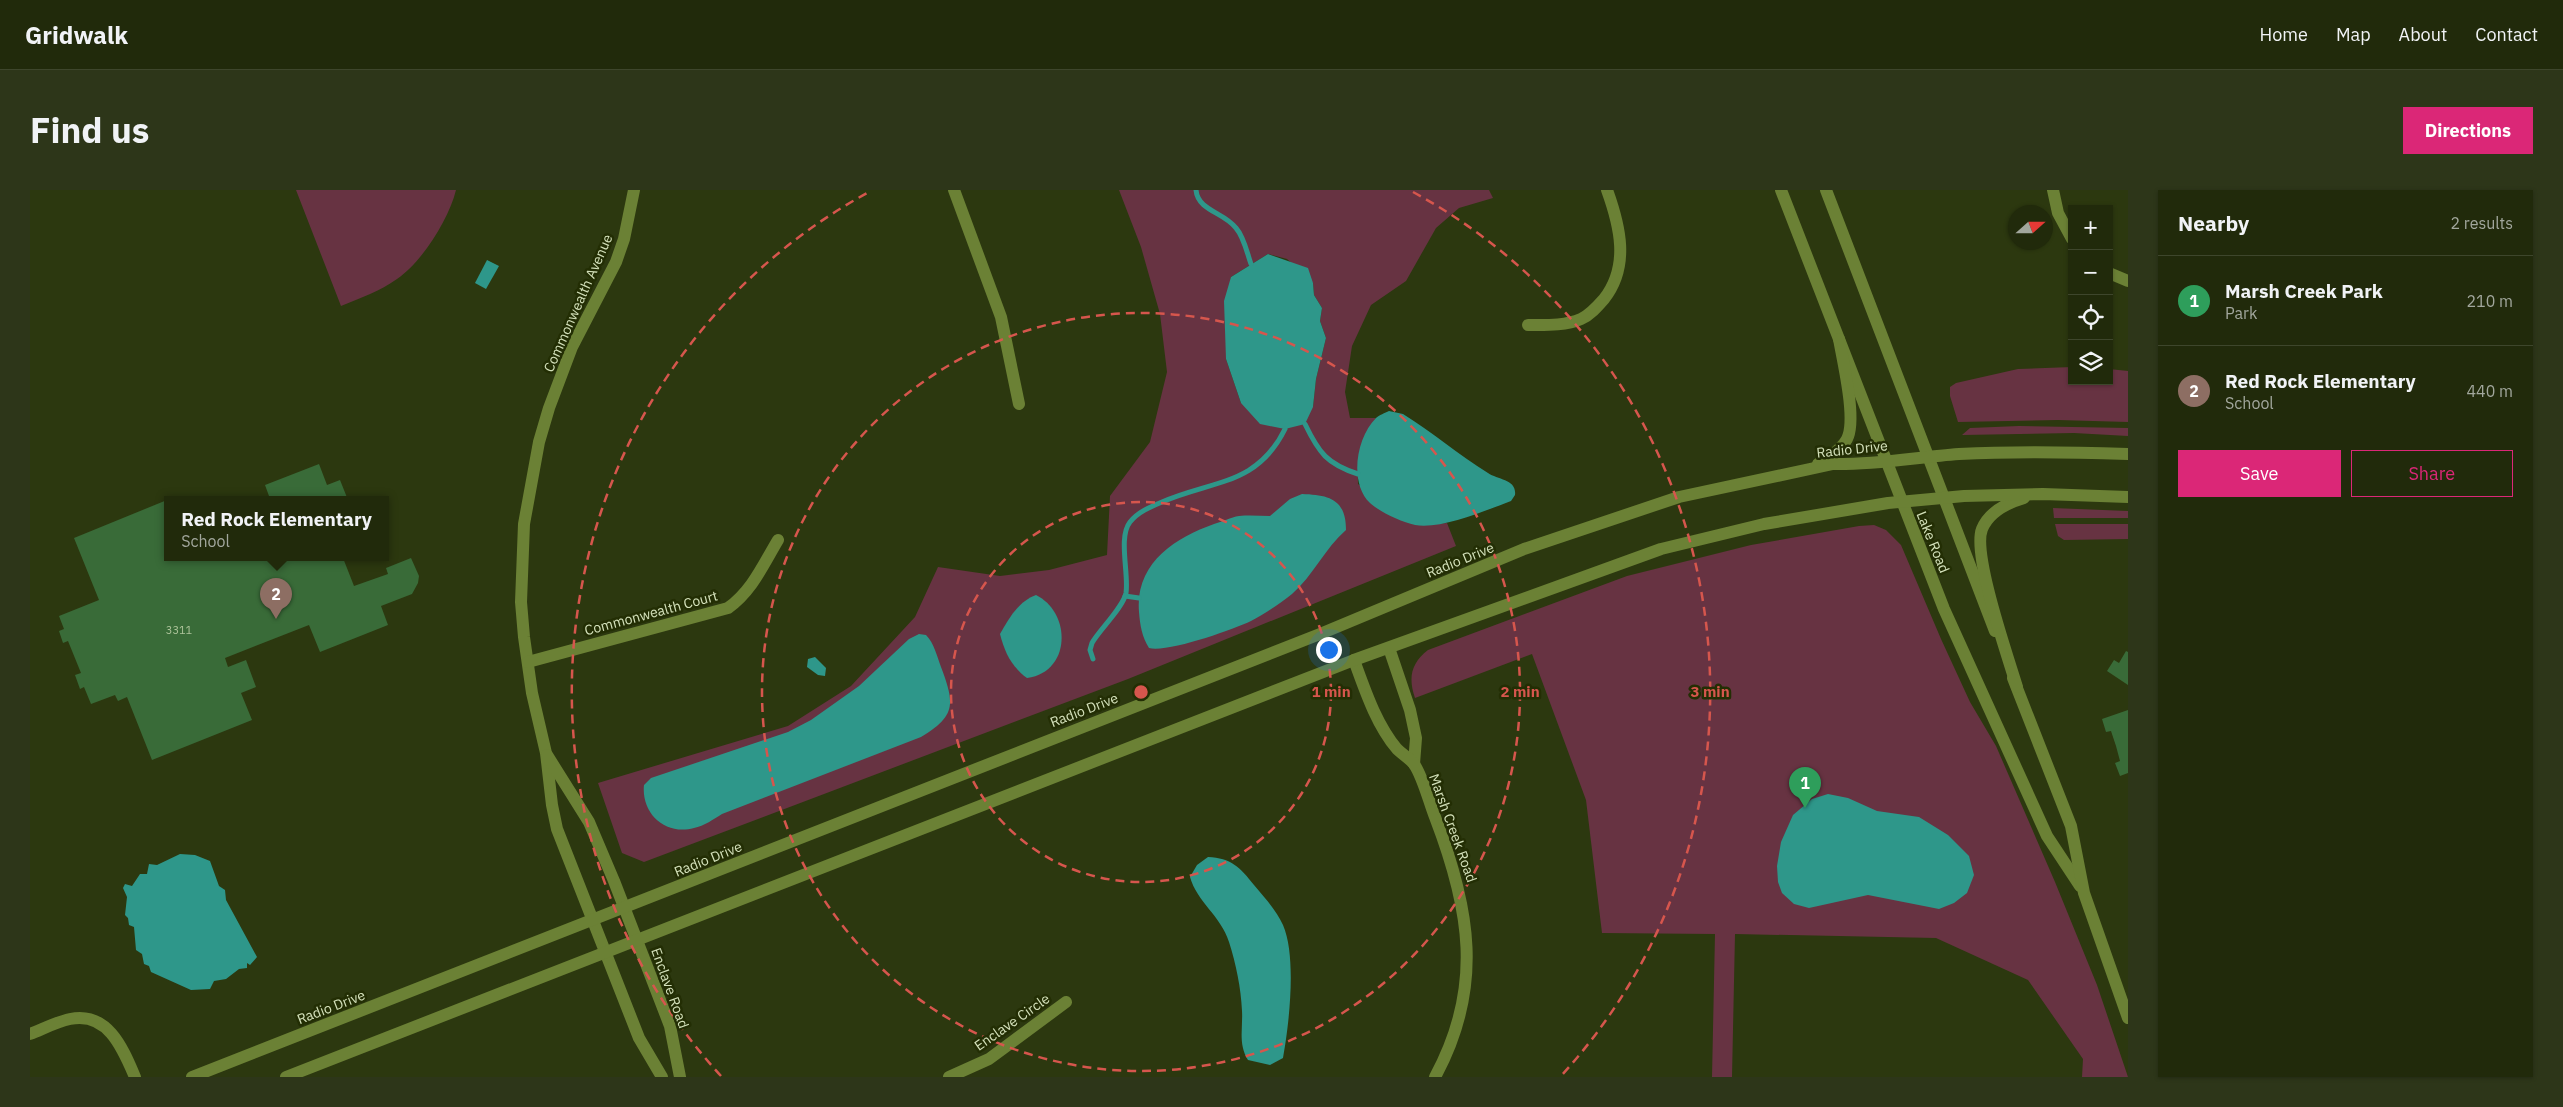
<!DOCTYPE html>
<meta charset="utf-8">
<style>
:root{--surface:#212a0b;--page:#2d3619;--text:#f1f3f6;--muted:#a2a79d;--line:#3e462c;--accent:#db2777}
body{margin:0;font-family:"IBM Plex Sans",sans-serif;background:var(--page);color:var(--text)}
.controls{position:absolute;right:15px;top:15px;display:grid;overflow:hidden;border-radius:0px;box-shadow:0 1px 4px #0004}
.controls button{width:45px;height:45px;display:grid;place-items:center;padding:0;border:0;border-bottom:1px solid var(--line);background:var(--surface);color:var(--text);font:25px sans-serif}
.compass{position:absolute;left:1978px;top:15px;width:45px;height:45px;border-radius:50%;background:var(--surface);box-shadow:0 1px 4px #0004;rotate:69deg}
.you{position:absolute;left:1298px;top:459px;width:18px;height:18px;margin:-12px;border:4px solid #fff;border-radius:50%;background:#1a73e8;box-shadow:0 0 0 8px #1a73e833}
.badge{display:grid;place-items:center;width:32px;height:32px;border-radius:50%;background:var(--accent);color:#fff;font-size:16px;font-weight:700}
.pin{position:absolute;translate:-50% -41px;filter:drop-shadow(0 1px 2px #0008)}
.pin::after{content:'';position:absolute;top:26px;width:18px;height:15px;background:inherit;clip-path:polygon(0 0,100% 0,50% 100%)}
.popup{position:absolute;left:134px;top:306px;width:225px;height:65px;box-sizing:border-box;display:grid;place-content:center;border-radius:0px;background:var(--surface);filter:drop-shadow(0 1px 4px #0005);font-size:16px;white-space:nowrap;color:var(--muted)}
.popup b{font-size:19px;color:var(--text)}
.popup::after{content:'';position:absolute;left:50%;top:100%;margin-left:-10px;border:10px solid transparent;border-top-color:var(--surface)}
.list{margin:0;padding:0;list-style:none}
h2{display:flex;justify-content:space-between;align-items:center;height:65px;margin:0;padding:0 20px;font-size:21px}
h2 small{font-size:16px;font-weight:400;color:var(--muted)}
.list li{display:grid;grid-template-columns:32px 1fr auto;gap:15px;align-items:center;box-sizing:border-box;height:90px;padding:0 20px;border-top:1px solid var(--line)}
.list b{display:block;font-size:19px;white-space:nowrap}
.list p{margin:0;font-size:16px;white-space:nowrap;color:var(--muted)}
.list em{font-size:16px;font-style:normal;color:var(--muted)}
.actions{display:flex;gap:10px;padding:15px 20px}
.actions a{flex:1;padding:11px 0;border:1px solid var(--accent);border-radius:0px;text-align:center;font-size:18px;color:var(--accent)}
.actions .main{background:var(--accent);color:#fff}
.icon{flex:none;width:28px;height:28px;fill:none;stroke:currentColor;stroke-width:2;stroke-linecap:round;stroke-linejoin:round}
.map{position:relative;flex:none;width:2098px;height:887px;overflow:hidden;border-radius:0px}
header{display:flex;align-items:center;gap:30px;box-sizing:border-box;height:70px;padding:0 25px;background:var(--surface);border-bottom:1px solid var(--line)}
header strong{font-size:24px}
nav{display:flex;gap:28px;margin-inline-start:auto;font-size:18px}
.intro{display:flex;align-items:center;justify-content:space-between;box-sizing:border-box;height:120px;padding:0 30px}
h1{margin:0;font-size:35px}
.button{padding:12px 22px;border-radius:0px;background:var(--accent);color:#fff;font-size:18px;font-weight:700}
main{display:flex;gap:30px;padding:0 30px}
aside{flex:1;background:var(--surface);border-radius:0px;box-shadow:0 1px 4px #0004}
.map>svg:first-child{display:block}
.green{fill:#673342;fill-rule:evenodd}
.water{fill:#2e978a}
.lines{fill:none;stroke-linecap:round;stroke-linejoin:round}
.stream{stroke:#2e978a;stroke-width:5}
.building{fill:#396b38}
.minor{stroke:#6b8135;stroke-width:12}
.tertiary{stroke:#6b8135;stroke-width:12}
.secondary{stroke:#6b8135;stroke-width:12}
.ring{fill:none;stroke:#d6564d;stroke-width:2.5;stroke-dasharray:9 6}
.labels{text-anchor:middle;stroke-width:5;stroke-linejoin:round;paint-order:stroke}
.number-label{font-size:11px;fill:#aec49b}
.street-label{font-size:14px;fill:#d5e2bc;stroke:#232e04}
.centre{fill:#d6564d;stroke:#232e04;stroke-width:2.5}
.ring-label{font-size:15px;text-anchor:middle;font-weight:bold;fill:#d6564d;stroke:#232e04;stroke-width:5;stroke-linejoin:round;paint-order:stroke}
</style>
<header>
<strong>Gridwalk</strong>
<nav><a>Home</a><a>Map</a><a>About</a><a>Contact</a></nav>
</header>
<div class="intro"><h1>Find us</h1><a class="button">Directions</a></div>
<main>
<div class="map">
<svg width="2098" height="887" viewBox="0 0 2098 887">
<rect width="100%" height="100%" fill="#2c380f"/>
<g class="green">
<path d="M266,0h160c-7,29 -34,72 -59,89 -17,12 -36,19 -56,27z"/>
<path d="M1089,0h370l4,8 -34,10 -23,20 -30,53 -35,24 -19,41 -7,46 5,26h26c-16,25 -18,36 -18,66l57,41 32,-2 9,23 -328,133 -484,183 -22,-9 -24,-70 190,-57 63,-40 64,-69 23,-50 62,9 49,-6 58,-15 3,-59 40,-54 17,-70 -7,-58 -19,-67zM1238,64l19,5 26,24 1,12 8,13 -2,13 6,17 -10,41 -3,28 -72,-4 -15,-44 5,-82z"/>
<polygon points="2042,177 2042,191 2079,191 2079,179 2098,181 2098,232 2028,230 1928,232 1920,206 1920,197 1926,193 1988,179"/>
<polygon points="1989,236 2098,238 2098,246 2044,243 1932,245 1940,238"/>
<polygon points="2023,318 2098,321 2098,328 2024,328"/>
<polygon points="2025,334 2098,334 2098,349 2034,350 2028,346"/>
<path d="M1844,335l12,5 15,15 40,94 29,63 26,44 59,136 42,103 31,92h-46l1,-18 -55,-79 -92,-42 -201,-4 -3,143h-20l3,-143 -113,-1 -16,-133 -54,-146 -117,44c-7,-20 -4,-35 13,-48l199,-74 124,-31 108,-19z"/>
</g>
<g class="water">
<polygon points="1238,64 1278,78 1283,93 1284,105 1292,118 1290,131 1296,148 1286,189 1283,217 1275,234 1255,239 1230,234 1211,213 1196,169 1194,111 1201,87"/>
<polygon points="457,70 469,76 456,99 445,93"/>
<path d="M1359,221l14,3c29,18 56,41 85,59 10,7 29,6 27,22l-4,6c-24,9 -71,29 -96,24 -14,-3 -35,-13 -45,-22 -21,-20 -14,-65 6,-85 3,-3 9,-5 13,-7z"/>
<path d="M1272,304c27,1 44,5 44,36 -21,18 -33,46 -54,64 -12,10 -28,20 -41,27 -19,9 -84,32 -102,27 -7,-11 -9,-23 -10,-36 -4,-48 35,-74 75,-88 8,-2 17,-7 25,-8 11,-1 21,0 31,0l20,-17z"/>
<path d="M1006,405c36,18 35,77 -9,83 -16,-12 -22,-25 -27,-44 9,-16 19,-33 36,-39z"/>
<path d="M889,444l7,1c8,8 11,21 15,32 14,37 15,49 -20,70l-199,77c-8,5 -18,12 -28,14 -29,8 -53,-15 -50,-43l7,-7 137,-46 23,-12 48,-34 50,-47z"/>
<polygon points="785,467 796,478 795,486 788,485 777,477 778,469"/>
<polygon points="1798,604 1818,608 1847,621 1889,627 1918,645 1939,666 1944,685 1937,703 1924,713 1909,719 1838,705 1779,718 1764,714 1752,703 1748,692 1747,676 1751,652 1763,625 1782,609"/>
<polygon points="150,664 165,665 180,671 189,696 195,700 196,710 227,767 220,775 217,773 217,778 209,779 196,789 184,791 180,799 161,800 121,782 119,776 114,774 112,764 106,760 104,737 99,735 98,728 95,725 97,707 93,698 95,694 102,696 110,684 117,684 119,674 127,675"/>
<path d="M1178,667c23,1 32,10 46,28 11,13 22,25 29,40 14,32 6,100 0,133l-13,7 -22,-5c-10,-16 -5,-32 -6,-49 -1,-23 -6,-47 -13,-69 -8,-26 -32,-40 -39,-65l7,-12z"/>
</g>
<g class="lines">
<g class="stream">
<path d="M1166,0c2,21 28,22 40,38 8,9 11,25 15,36"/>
<path d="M1275,234c14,29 22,40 53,50"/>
<polyline points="1095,406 1109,408"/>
<path d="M1063,469l-3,-9 2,-7c7,-13 31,-35 34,-50 3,-19 -8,-56 4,-71 8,-10 20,-15 32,-20 50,-22 95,-16 123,-73"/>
</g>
</g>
<g class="building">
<polygon points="289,274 297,295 310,290 318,310 234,310 239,306 235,295"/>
<polygon points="137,310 137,368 158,368 159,370 165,368 193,368 195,371 203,368 313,368 324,396 358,384 356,378 381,368 389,386 388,393 382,404 351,416 358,435 290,462 279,435 195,468 198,477 216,470 226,497 211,503 222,530 122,570 97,507 88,511 85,505 61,514 54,497 50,499 45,485 51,483 38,451 33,453 29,441 34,439 29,426 69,410 44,348"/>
<polygon points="2096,461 2098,462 2098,495 2077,481 2084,470 2089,473"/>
<polygon points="2098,520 2098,583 2090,586 2085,573 2090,571 2086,556 2081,541 2076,542 2072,529"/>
</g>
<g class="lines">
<g class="minor">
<polyline points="604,0 594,49 586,72 542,157 519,218 509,252 494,334 491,412 494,447 502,503 516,563 522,615 527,639 609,848 632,887"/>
<polyline points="924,0 971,127 989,214"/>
<polyline points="2023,0 2028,23 2042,49"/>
<polyline points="2079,83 2098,91"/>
<path d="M1498,135c17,0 37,1 53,-6 9,-4 16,-12 23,-20 26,-33 16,-73 3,-109"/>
<polyline points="1359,458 1380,520 1386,548 1384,574"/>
<path d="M1324,470c11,30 22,64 43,89 5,5 12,9 17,15 9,13 15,38 21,53 35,91 49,170 0,260"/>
<path d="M498,472l200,-54c24,-17 35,-43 50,-68"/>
<polyline points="517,565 559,632 584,691 640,836 650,887"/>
<path d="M0,844c13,-5 26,-12 40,-15 38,-8 53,30 65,58"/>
<polyline points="919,887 959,869 1036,812"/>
</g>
<g class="tertiary">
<polyline points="1751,0 1914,419 2017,646 2050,696"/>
<polyline points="1796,0 1965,441"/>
<polyline points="1983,488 2041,636 2054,703 2098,828"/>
</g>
<g class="secondary">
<path d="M1788,274c10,-6 23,-14 29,-25 10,-19 -4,-77 -8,-100"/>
<path d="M1987,497c-9,-30 -45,-133 -35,-158 7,-17 25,-26 42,-31"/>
<path d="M162,887l1128,-443 204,-85 155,-52 154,-33c43,1 84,-7 126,-10 57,-3 113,-2 169,0"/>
<polyline points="256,887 1324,470 1631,359 1734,334 1858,313 1934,306 2013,304 2098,307"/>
</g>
</g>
<g class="ring">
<circle cx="1111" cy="502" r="190"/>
<circle cx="1111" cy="502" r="379"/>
<path d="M691 886A569 569 0 0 1 839 2M1383 2A569 569 0 0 1 1531 886"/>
</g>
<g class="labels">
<g class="number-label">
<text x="149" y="444">3311</text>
</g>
<g class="street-label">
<text transform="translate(548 113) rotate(-66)" y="5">Commonwealth Avenue</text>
<text transform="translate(1822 259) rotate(-6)" y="5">Radio Drive</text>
<text transform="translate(1903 352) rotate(68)" y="5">Lake Road</text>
<text transform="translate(1430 370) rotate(-22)" y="5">Radio Drive</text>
<text transform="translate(621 423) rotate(-15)" y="5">Commonwealth Court</text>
<text transform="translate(1054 520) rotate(-21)" y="5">Radio Drive</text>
<text transform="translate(1423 638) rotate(70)" y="5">Marsh Creek Road</text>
<text transform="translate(678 669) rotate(-22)" y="5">Radio Drive</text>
<text transform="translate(640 798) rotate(70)" y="5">Enclave Road</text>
<text transform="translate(301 817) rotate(-21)" y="5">Radio Drive</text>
<text transform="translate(982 832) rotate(-35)" y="5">Enclave Circle</text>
</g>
</g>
<circle cx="1111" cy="502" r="8" class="centre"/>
<g class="ring-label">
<text x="1301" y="507">1 min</text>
<text x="1490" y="507">2 min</text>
<text x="1680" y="507">3 min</text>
</g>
</svg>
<div class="controls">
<button>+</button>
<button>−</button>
<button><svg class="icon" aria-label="locate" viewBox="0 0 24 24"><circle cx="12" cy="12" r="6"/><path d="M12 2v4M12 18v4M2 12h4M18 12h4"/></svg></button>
<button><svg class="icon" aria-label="layers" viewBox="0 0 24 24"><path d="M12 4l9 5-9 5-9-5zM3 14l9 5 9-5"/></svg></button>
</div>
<svg class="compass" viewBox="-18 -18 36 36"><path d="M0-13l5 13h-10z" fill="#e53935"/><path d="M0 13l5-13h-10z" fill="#a2a79d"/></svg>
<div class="you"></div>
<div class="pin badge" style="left:1775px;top:618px;background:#2e9e5b">1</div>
<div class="pin badge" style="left:246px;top:429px;background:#8d6e63">2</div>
<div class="popup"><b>Red Rock Elementary</b>School</div>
</div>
<aside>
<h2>Nearby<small>2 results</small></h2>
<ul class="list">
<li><span class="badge" style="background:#2e9e5b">1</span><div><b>Marsh Creek Park</b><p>Park</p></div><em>210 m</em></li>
<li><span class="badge" style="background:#8d6e63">2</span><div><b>Red Rock Elementary</b><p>School</p></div><em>440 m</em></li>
</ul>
<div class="actions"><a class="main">Save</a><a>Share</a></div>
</aside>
</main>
